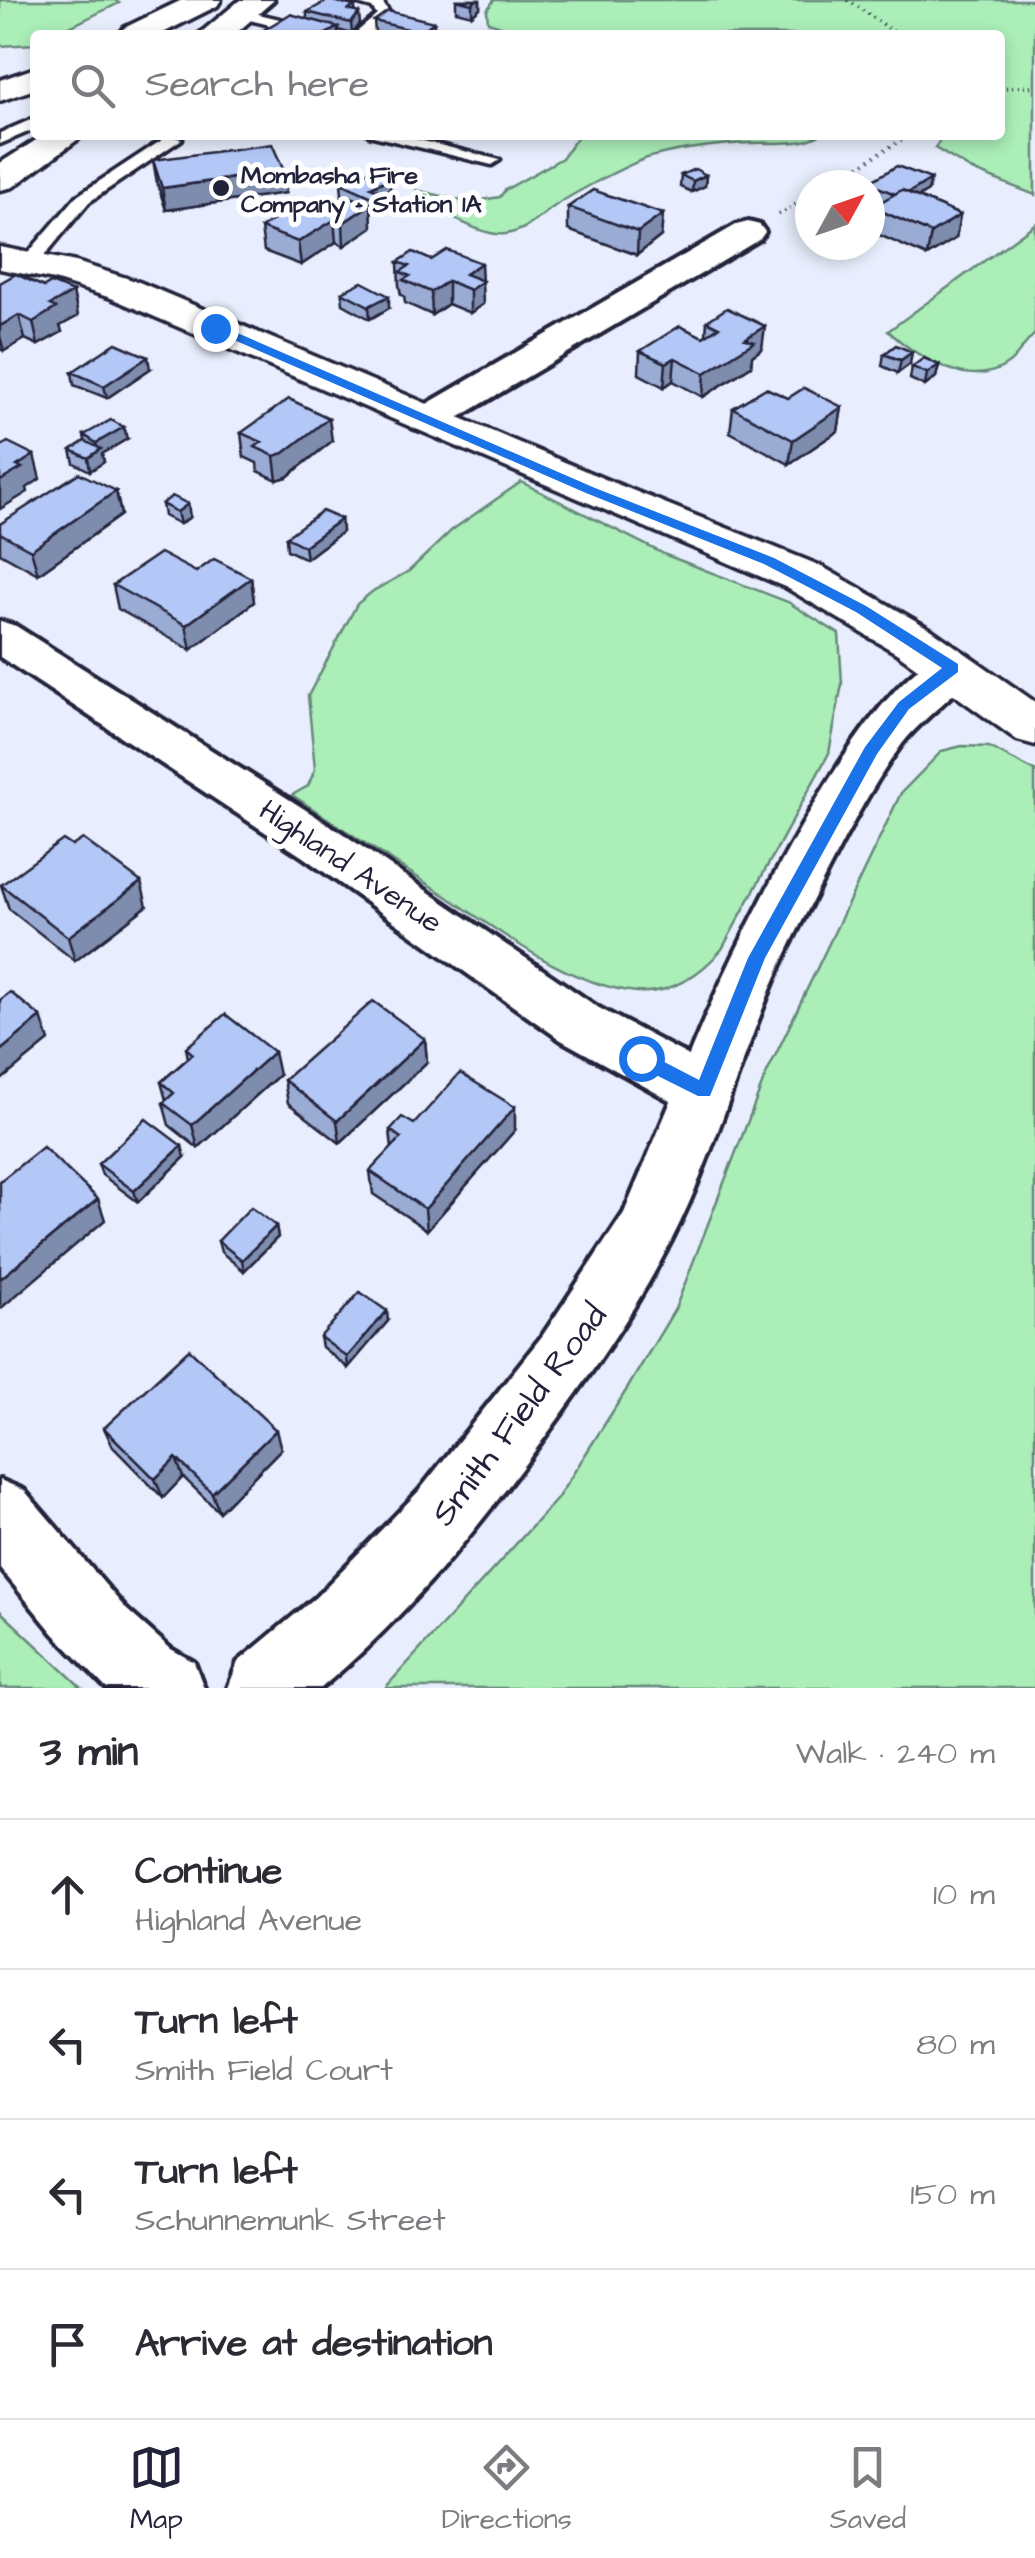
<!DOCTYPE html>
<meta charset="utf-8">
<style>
:root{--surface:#fff;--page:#f2f2f3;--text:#2b2b33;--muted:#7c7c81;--line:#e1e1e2;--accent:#22223b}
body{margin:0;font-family:"Architects Daughter",sans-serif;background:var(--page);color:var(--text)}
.compass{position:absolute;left:795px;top:170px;width:90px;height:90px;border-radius:50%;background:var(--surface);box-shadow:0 5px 15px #0003;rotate:50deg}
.stop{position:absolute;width:30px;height:30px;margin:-22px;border:8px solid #1a73e8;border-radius:50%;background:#fff}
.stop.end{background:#1a73e8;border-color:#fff;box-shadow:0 2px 10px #0008}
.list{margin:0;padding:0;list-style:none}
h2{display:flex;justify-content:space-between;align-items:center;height:130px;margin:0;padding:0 40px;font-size:42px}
h2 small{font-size:32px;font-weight:400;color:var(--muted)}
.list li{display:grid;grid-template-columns:65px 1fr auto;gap:30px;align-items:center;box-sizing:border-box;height:150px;padding:0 40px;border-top:2px solid var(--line)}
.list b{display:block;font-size:38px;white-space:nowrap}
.list p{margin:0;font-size:32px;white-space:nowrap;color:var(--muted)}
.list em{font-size:32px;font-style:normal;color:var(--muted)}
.icon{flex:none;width:55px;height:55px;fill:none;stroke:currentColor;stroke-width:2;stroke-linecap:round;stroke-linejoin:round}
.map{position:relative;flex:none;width:1035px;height:1688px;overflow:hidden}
.search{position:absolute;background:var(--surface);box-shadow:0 5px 15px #0003;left:30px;right:30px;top:30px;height:110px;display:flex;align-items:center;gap:25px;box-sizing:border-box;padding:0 35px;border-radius:10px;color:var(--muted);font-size:38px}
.sheet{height:730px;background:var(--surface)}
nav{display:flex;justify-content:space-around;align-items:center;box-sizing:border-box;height:140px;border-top:2px solid var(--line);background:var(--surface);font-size:28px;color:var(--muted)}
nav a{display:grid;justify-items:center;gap:5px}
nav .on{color:var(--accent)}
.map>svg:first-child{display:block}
.green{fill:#abeeb8;stroke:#66887a;stroke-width:2.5}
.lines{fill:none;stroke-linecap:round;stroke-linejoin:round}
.service-casing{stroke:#22223b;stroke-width:7}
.minor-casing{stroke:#22223b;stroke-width:8}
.tertiary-casing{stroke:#22223b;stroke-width:7}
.primary-casing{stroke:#22223b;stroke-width:7}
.path{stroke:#22223b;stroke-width:4;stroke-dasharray:1 5;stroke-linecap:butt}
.service{fill:#fff;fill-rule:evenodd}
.minor{fill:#fff;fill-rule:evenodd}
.tertiary{fill:#fff;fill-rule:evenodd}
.primary{fill:#fff;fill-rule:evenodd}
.wall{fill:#9bacd4;stroke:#22223b;stroke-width:2.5}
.shaded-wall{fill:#7e8cad;stroke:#22223b;stroke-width:2.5}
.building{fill:#b4c8f7;stroke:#22223b;stroke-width:2.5}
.route{fill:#1a73e8}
.poi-dot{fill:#22223b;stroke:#fff;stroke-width:4}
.labels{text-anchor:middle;stroke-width:10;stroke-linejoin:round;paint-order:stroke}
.far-poi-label{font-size:25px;font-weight:bold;fill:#22223b;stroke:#fff;text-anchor:start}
.street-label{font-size:30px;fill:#22223b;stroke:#fff}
.near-street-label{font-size:35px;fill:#22223b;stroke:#fff}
</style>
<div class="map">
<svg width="1035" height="1688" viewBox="0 0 1035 1688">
<rect width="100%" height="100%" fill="#e8eefd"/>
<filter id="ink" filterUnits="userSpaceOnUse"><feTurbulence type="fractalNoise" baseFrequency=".01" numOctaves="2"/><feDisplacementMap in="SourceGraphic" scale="20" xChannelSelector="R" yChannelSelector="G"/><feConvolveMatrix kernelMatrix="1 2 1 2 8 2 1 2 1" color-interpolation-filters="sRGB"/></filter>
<g filter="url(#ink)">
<g class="green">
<polygon points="0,0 115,0 119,3 53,35 35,35 35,44 0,46"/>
<polygon points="494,0 1035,0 1035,195 972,170 935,148 943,135 1000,135 1000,35 530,35 488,22 487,10"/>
<path d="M579,135h241c-20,11 -44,7 -67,8 -31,1 -68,5 -99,13 -21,5 -84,39 -102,52 -14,11 -27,23 -46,26 -24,4 -66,-25 -91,-34l1,-10 52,12 32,-5 5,-7 57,-32z"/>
<path d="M1035,224v110c-10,8 -16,21 -26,29 -38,29 -92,-6 -121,-32z"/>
<path d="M521,482l145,73 122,47 51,32 3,50 -13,69 -107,196c-20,24 -51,46 -85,43 -72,-8 -133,-58 -191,-96 -51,-33 -103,-67 -154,-101l16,-9 7,-17 -7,-73 49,-92 16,-13 36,-20 43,-41z"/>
<polygon points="962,746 989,747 1035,771 1035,1688 385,1688 557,1499 627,1389 675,1309 765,1077 901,793 942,751"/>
<polygon points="0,1611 82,1688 0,1688"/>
</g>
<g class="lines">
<g class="service-casing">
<g id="service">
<path d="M344,0l38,2 9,13c-7,17 -21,20 -38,20l24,-20 -5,-7z"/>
<polygon points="242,10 334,32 336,35 311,35 237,17 235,14"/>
<polygon points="35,118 35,129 0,144 0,133"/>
<polygon points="369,135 399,135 500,160 492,165"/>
<polygon points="168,136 182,139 89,202 35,267 23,267 23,259 77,196"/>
</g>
</g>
<g class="minor-casing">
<g id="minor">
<polygon points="748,222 760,225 765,232 760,239 441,428 427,432 413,428 408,420 413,412 736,225"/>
<path d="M0,621l16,5 323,205 260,177 90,48c34,-87 167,-365 249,-399 12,-5 19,-3 30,0l7,11c-16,26 -52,49 -73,76 -41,56 -72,124 -104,185 -45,88 -69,183 -109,274 -37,84 -88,157 -142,231 -67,92 -139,182 -226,254h-93l10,-26 78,-65 103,-106 124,-156 81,-122 47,-112 -110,-61 -258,-183 -303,-200z"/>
<polygon points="0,1480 24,1490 126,1609 171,1649 194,1662 204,1688 106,1688 54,1634 0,1568"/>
</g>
</g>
<g class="tertiary-casing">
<polygon id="tertiary" points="0,247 76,262 139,282 607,480 821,566 932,630 1035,702 1035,745 1017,740 898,654 787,588 111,298 54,280 0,269"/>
</g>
<g class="primary-casing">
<g id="primary">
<polygon points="182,0 221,0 217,6 159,35 119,35 124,28"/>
<polygon points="240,0 274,0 234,35 198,35"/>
<polygon points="35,68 35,89 0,101 0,80"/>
<polygon points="44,135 84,135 13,187 0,190 0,163"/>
</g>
</g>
<g class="path">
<polyline points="848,0 898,35"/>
<polyline points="1000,88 1035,86"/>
<polyline points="829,185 909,135"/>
<polyline points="779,214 810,196"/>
</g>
<use href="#service" class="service"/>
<use href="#minor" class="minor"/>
<use href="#tertiary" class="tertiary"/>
<use href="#primary" class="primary"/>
</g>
<g class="wall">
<polygon points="456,0 480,0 480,8 472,15 456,11"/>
<polygon points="354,6 360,24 352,34 338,30 338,35 262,35 262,31 307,19 307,12"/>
<polygon points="374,21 434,33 431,35 389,35 375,32"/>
<polygon points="153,160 284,171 286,193 166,210 157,183"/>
<polygon points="681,175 706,175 705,186 692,192 680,187"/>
<polygon points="931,179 928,191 918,197 960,215 956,238 927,256 870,231 872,207 882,201 870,196 870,185 868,185 868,183"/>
<polygon points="341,183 390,189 384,193 388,195 389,207 380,212 371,207 372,227 344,246 336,242 301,265 264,251 261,228 327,207 344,196 342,195"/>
<polygon points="568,207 663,214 661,236 637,255 568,230"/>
<polygon points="398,262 481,280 483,304 470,313 448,304 432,315 405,303 404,296 401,295 399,285"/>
<polygon points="0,283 44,287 73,292 78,316 60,326 62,332 38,345 25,339 4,351 0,349"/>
<polygon points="342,292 389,308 370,319 343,304"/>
<polygon points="707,321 762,349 752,356 751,366 703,397 673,381 664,387 639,374 640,351 703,337 706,335"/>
<polygon points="884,354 910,364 898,373 882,366"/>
<polygon points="939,365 936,377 925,386 910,379 912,367"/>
<polygon points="150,369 107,398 74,385 72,372"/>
<polygon points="788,398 842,407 838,431 789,464 730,432 733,408"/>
<polygon points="241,433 332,441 287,477 277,480 258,471 257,463 244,457"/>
<polygon points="84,435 127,439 102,454 104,462 90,471 74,463 71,450 85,441"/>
<polygon points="116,491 121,515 38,574 0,553 0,524"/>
<polygon points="162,504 190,517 180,524 164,516"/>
<polygon points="341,519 342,532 306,559 287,550 286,537"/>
<polygon points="196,572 251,578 254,602 191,650 118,609 113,585"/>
<polygon points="1,885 147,906 75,961 9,909"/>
<polygon points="425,1039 427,1062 340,1143 288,1103 284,1080"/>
<polygon points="186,1048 279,1075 198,1148 169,1125 163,1103 166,1100 161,1082 188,1058"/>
<polygon points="390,1130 515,1130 427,1230 373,1194 370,1171 392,1149"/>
<polygon points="185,1157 138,1202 102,1175 98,1164"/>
<polygon points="276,1226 278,1237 244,1271 221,1252 218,1241"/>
<polygon points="388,1321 348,1368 322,1347 320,1337"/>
<polygon points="104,1428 281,1449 219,1512 183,1477 163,1498 113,1447"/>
</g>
<g class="shaded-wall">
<polygon points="476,0 480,0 480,8 472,15 472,4"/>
<polygon points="359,13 360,24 352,34 351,23"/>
<polygon points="434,22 434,33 431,35 420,35 420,32"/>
<polygon points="338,27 338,35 324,35"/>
<polygon points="284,171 286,193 166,210 162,188"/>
<polygon points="706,175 705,186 692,192 693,181"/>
<polygon points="390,178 390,189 375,198 371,187"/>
<polygon points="931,179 928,191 900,208 902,197"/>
<polygon points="388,195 389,207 380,212 379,200"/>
<polygon points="371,204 372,227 344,246 343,223"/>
<polygon points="663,214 661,236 637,255 638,232"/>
<polygon points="960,215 956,238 927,256 931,233"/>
<polygon points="334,220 336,242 301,265 298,242"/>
<polygon points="481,263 483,304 470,313 470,290 465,274"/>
<polygon points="448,281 448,304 432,315 431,292"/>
<polygon points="73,292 78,316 60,326 62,332 38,345 33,322 50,305"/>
<polygon points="389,296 389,308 370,319 369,306"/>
<polygon points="19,315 25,339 4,351 0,336 0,326"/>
<polygon points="765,326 762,349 752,356 751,366 703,397 705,373 745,339"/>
<polygon points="912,352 910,364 898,373 901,360"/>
<polygon points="148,357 150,369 107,398 104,386"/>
<polygon points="675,358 673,381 664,387 666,363"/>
<polygon points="939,365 936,377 925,386 927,373"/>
<polygon points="842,407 838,431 789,464 793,440"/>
<polygon points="329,418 332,441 287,477 277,480 274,456"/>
<polygon points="124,427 127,439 102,454 104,462 90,471 88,458 98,451 96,443"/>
<polygon points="34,455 40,479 27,488 28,492 0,509 0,481 17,466"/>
<polygon points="116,491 121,515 38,574 31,550"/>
<polygon points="188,504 190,517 180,524 177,512"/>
<polygon points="341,519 342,532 306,559 304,546"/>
<polygon points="251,578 254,602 191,650 186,625"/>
<polygon points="141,882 147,906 75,961 68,937"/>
<polygon points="41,1017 49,1041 0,1081 0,1051"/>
<polygon points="425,1039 427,1062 340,1143 337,1121"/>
<polygon points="274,1052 279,1075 198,1148 192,1125"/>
<polygon points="515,1107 515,1130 427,1230 425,1209"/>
<polygon points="182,1146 185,1157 138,1202 134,1191"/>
<polygon points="98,1199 105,1220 0,1309 0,1279"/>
<polygon points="276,1226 278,1237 244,1271 242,1260"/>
<polygon points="387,1311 388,1321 348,1368 347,1357"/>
<polygon points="276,1430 281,1449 219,1512 212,1493"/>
<polygon points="176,1458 183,1477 163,1498 155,1479"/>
</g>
<g class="building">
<polygon points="329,0 354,6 349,10 359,13 351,23 307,12"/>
<polygon points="456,0 476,0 472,4"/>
<polygon points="388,11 434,22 420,32 374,21"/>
<polygon points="290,14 338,27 324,35 276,35 262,31"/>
<polygon points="272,144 284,171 162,188 153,160"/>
<polygon points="897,166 931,179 908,193 902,190 895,194 868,183"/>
<polygon points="695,169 706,175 693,181 681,175"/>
<polygon points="372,170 390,178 371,187 388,195 379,200 341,183"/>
<polygon points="593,190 663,214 638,232 568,207"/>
<polygon points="902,190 960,215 931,233 872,207"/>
<polygon points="345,195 371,204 343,223 334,220 298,242 261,228 307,199 327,207"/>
<polygon points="447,250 481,263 465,274 483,281 470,290 448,281 431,292 403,280 410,276 400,272 409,266 398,262 413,252 431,260"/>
<polygon points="16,274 44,287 51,283 73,292 50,305 56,308 33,322 19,315 0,326 0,283"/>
<polygon points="362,282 389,296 369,306 342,292"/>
<polygon points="727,308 765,326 745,339 754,342 705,373 675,358 666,363 640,351 680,326 703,337 719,327 707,321"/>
<polygon points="116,343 148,357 104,386 72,372"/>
<polygon points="896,345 912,352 901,360 884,354"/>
<polygon points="924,358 939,365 927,373 912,367"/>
<polygon points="766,388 788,398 804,388 842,407 793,440 733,408"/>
<polygon points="289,399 329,418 284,453 274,456 255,447 262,442 241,433"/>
<polygon points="111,420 124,427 96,443 84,435"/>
<polygon points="85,441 101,449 88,458 71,450"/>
<polygon points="8,442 34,455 17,466 22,468 0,481 0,447"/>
<polygon points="79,473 116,491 31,550 0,533 0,524"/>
<polygon points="172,496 188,504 177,512 162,504"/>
<polygon points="322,511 341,519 304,546 286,537"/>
<polygon points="160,553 196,572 214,559 251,578 186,625 113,585"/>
<polygon points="83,839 141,882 68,937 1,885 63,840 72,846"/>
<polygon points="10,992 41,1017 0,1051 0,1000"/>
<polygon points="373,1001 425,1039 337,1121 284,1080"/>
<polygon points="225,1014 274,1052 192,1125 163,1103 174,1093 161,1082 193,1054 186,1048"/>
<polygon points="460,1073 515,1107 425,1209 370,1171 401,1138 390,1130 402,1117 414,1124"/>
<polygon points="146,1119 182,1146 134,1191 98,1164"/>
<polygon points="43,1147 98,1199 0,1279 0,1181"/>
<polygon points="251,1207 276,1226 242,1260 218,1241"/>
<polygon points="360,1292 387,1311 347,1357 320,1337"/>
<polygon points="189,1349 276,1430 212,1493 176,1458 155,1479 104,1428"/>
</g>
</g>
<polygon class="route" points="211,325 219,325 595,488 774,558 866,606 958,664 958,672 909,709 877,754 765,958 710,1096 698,1096 634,1064 634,1053 647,1053 699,1080 748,958 865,747 899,702 942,668 856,612 764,564 586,493 211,330"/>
<circle class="poi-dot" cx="221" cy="188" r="10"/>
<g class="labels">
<g class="far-poi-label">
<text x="241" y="183">Mombasha Fire<tspan x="241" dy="29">Company - Station 1A</tspan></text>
</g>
<g class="street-label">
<text transform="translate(351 866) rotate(34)" y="10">Highland Avenue</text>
</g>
<g class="near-street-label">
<text transform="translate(518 1414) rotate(-53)" y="12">Smith Field Road</text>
</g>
</g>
</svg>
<svg class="compass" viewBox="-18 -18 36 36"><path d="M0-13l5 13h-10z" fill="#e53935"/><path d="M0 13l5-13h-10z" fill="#7c7c81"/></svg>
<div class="stop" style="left:641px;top:1058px"></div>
<div class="stop end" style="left:215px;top:328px"></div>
<div class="search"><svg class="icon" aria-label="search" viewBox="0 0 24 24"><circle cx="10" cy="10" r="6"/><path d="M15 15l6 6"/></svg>Search here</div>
</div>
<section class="sheet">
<h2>3 min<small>Walk · 240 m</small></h2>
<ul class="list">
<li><svg class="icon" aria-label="ahead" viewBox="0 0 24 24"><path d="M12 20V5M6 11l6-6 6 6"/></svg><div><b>Continue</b><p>Highland Avenue</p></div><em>10 m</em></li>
<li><svg class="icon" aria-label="left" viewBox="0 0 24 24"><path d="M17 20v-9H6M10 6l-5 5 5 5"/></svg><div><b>Turn left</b><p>Smith Field Court</p></div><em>80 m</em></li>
<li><svg class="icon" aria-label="left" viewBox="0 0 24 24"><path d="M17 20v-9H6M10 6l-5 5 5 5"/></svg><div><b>Turn left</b><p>Schunnemunk Street</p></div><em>150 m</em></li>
<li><svg class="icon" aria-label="arrive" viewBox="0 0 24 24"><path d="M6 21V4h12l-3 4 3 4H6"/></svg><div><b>Arrive at destination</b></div></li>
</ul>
</section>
<nav>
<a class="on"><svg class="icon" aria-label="map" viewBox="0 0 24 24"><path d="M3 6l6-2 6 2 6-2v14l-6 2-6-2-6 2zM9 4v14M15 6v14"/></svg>Map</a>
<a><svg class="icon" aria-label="directions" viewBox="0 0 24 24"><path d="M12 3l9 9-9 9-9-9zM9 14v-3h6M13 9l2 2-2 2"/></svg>Directions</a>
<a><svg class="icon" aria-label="saved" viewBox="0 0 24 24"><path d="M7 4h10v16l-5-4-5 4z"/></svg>Saved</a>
</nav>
